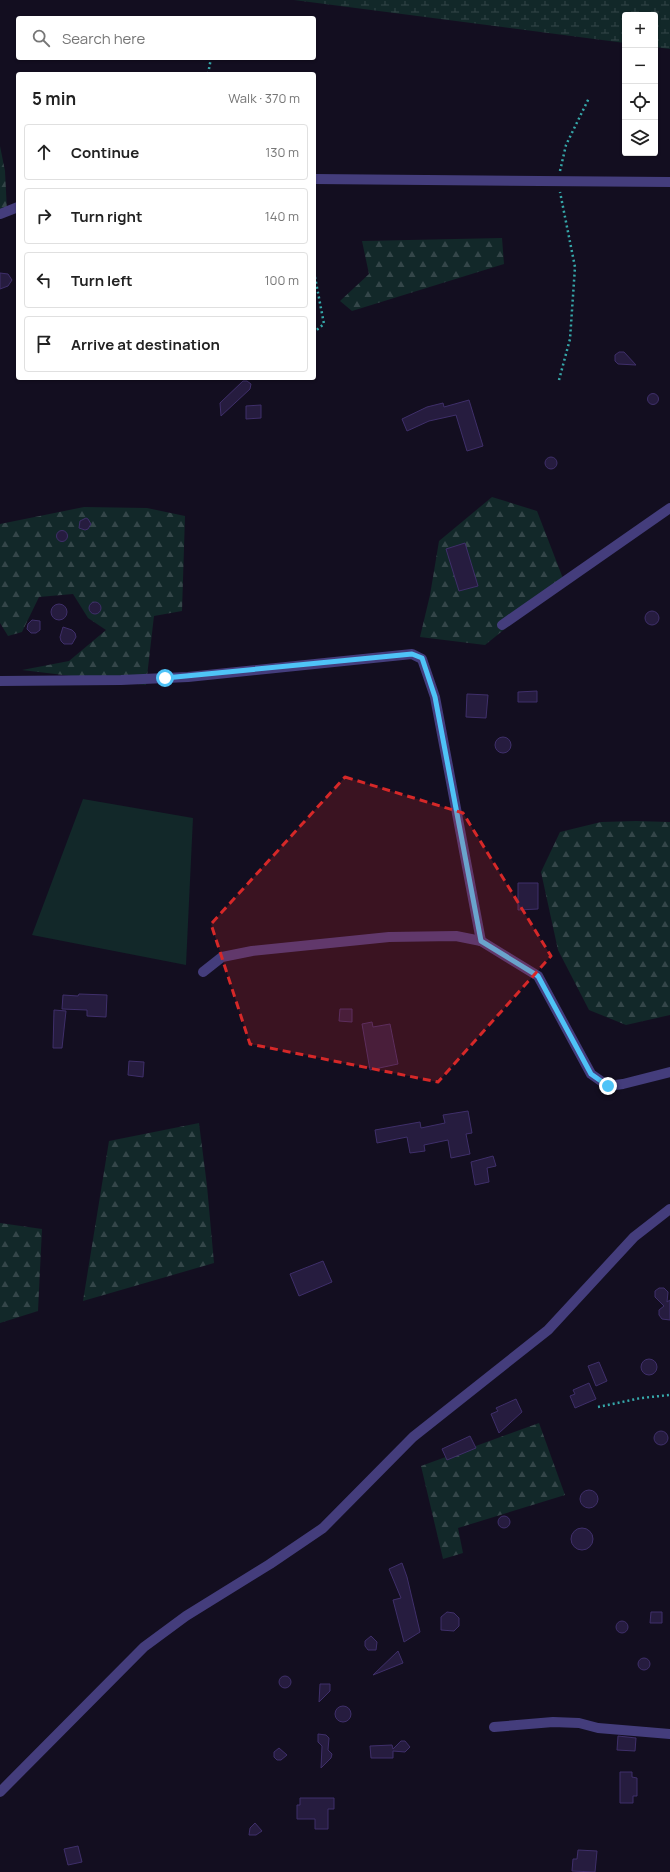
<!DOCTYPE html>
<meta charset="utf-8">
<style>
:root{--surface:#fff;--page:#f2f2f2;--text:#222;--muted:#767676;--line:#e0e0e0}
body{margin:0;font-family:Manrope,sans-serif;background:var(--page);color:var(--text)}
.controls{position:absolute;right:12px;top:12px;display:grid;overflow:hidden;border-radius:4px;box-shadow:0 1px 3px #0004}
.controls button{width:36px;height:36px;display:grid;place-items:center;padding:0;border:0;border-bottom:1px solid var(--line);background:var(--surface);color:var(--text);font:20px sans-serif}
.stop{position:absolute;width:12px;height:12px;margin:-9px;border:3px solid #4fc3f7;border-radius:50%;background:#fff}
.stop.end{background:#4fc3f7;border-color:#fff;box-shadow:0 1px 4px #0008}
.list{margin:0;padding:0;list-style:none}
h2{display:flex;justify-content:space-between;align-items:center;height:52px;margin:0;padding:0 16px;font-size:17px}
h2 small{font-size:13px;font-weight:400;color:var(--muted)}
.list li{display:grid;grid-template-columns:26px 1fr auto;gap:12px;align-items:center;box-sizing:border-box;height:56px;margin:0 8px 8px;padding:0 8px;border:1px solid var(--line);border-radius:4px}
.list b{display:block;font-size:15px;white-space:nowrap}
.list em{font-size:13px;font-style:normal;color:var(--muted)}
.icon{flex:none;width:22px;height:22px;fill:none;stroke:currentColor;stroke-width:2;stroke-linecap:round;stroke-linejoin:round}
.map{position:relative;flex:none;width:670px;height:1872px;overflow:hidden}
.search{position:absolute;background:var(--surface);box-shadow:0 1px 3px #0004;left:16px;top:16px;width:300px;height:44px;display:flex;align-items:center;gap:10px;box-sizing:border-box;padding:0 14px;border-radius:4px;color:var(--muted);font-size:15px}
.panel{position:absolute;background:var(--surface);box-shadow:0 1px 3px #0004;left:16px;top:72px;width:300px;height:308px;border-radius:4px}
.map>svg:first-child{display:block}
.grass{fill:#122829}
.forest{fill:url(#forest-firs)}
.wetland{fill:url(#wetland-marsh)}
.building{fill:#261c3f;stroke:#3f2f6a}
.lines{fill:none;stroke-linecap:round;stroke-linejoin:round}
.path{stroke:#36a8aa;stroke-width:2.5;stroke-dasharray:2 3;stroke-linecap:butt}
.minor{stroke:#443d7c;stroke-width:10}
.route{stroke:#4fc3f7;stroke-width:5}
.marked{fill:#d62828;fill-opacity:0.2;stroke:#d62828;stroke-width:3;stroke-dasharray:8 5;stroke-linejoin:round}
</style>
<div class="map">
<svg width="670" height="1872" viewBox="0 0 670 1872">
<defs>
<pattern id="forest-firs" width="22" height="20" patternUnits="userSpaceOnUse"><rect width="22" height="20" fill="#122829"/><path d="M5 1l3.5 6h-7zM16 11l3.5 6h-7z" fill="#344649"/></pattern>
<pattern id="wetland-marsh" width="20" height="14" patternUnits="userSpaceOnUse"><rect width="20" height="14" fill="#122829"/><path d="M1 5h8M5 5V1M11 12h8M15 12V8" fill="none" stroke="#344649"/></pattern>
</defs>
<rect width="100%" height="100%" fill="#130e20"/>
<polygon class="grass" points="83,799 193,818 186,965 32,935"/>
<g class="forest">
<polygon points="0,146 5,171 7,211 0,214"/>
<polygon points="502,238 504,264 352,311 340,301 369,274 362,241"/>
<polygon points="492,497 537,511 564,581 485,645 420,637 430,595 439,541"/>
<polygon points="84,507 147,508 185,516 182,611 154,616 146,685 22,670 69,661 106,630 88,618 73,594 39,597 22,632 8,636 0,623 0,524"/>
<polygon points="636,821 670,822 670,1015 626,1025 589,1010 558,950 541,872 560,832 601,822"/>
<polygon points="199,1123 207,1186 214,1263 83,1301 109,1141"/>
<polygon points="0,1223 42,1229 38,1311 0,1323"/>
<polygon points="539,1423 565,1495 458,1528 463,1553 443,1559 421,1466"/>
</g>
<polygon class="wetland" points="294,0 670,0 670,49 655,47 655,15 625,15 625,43"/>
<g class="building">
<polygon points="0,273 8,274 12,280 8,286 0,289"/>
<polygon points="619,352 624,352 636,365 618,364 615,361 615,355"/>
<polygon points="243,381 247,381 251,384 250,389 221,416 220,403"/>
<circle cx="653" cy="399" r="5.5"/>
<polygon points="469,400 483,446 467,451 456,415 429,421 407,431 402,419 427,407 443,403 444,407"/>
<polygon points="261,405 261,418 246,419 246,406"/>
<circle cx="551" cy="463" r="6"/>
<polygon points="86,518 88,519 91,524 88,529 85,530 79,528 80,521"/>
<circle cx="62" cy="536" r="5.5"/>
<polygon points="465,543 478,586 459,591 446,549"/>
<circle cx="95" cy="608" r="6"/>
<circle cx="59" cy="612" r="8"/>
<circle cx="652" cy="618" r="7"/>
<polygon points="32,620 40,621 40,630 36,633 31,633 27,629 28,624"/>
<polygon points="63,627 72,630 75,633 76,637 72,644 64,644 61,641 60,637"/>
<polygon points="537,691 537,702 518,702 518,692"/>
<polygon points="467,694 488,695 486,718 466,717"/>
<circle cx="503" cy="745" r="8"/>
<polygon points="518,883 538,883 538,909 518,910"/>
<polygon points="79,994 107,995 106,1017 87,1016 87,1010 62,1009 63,995 78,996"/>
<polygon points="340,1009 352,1009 352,1022 339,1021"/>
<polygon points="54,1010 66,1011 62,1048 53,1048"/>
<polygon points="372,1022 373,1027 390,1024 398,1064 370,1070 362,1024"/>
<polygon points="129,1061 144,1062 143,1077 128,1075"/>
<polygon points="468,1111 472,1133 466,1134 470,1154 451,1158 448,1140 424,1145 425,1151 410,1153 407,1137 377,1143 375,1130 420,1122 421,1128 445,1123 443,1115"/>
<polygon points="493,1156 496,1166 487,1168 489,1182 475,1185 471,1162"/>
<polygon points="323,1261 332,1282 299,1296 290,1274"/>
<polygon points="659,1288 664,1288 668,1292 667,1302 670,1300 670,1320 662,1319 659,1315 659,1310 664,1306 655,1297 655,1291"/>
<circle cx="649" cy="1367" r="8"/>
<polygon points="599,1362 607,1381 596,1386 588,1366"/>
<polygon points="589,1383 596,1399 575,1408 570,1396 575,1394 573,1390"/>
<polygon points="516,1399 522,1412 499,1433 491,1414 498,1411 496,1408"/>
<circle cx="661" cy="1438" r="7"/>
<polygon points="470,1436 476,1448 447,1460 442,1449"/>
<circle cx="589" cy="1499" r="9"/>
<circle cx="504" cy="1522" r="6"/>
<circle cx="582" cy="1539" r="11"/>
<polygon points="402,1563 407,1577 420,1632 404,1642 393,1600 401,1598 389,1569"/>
<polygon points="447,1612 454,1613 459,1618 459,1626 454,1631 441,1630 441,1617"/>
<polygon points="651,1612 662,1612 662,1623 650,1623"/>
<circle cx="622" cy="1627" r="6"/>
<polygon points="371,1636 377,1642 376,1650 368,1650 365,1646 365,1641"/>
<polygon points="398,1651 403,1663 373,1675"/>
<circle cx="644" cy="1664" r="6"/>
<circle cx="285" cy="1682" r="6"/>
<polygon points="320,1684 330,1684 330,1691 319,1702"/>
<circle cx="343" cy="1714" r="8"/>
<polygon points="318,1734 326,1735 329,1738 328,1750 332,1754 331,1758 321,1768 322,1746 318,1742"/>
<polygon points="618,1736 636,1738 635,1751 617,1750"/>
<polygon points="401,1741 405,1741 410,1747 405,1752 393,1751 393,1758 371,1758 370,1746 392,1745 393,1749"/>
<polygon points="279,1748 287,1755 281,1760 277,1760 274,1757 274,1752"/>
<polygon points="620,1772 632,1772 632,1777 637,1778 637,1796 633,1796 633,1803 620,1803"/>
<polygon points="300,1798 334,1798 334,1809 328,1809 328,1829 315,1829 315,1819 297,1819 297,1805 300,1805"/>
<polygon points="255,1823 262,1831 256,1835 249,1835 250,1828"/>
<polygon points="78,1846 82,1862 68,1865 64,1849"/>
<polygon points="578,1850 597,1851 595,1872 572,1871 573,1859 577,1859"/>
</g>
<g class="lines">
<g class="path">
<polyline points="208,74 211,58"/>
<polyline points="560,171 566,145 589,98"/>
<polyline points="314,272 324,324 314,332"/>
<polyline points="559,380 570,339 575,267 560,192"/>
<polyline points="598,1407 641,1398 670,1395"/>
</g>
<g class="minor">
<polyline points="314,179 670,182"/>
<polyline points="0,214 18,207"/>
<polyline points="502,625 670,508"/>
<polyline points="0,681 121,680 188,677 412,654 422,659 435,697 481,941"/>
<polyline points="203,972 222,957 252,951 389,937 456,936 481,941 538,976 591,1074 608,1086 623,1084 670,1072"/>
<polyline points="494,1727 553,1722 579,1723 598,1728 670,1734"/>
<polyline points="0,1792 144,1647 186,1616 270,1564 323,1528 413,1437 548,1330 634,1237 670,1209"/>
</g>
</g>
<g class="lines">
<polyline class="route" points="165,678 412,654 422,658 435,697 481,941 538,976 591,1074 608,1086"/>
</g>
<path class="marked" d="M345,777l118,36 88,143 -113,126 -188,-38 -39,-120z"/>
</svg>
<div class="controls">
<button>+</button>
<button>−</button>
<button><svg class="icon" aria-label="locate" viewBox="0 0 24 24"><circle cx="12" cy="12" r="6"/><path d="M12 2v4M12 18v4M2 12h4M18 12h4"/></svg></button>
<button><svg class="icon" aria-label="layers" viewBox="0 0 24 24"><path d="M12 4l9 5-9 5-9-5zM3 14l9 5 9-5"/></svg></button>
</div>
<div class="stop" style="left:165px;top:678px"></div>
<div class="stop end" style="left:608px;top:1086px"></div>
<div class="search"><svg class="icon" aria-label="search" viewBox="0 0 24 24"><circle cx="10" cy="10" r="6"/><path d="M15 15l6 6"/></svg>Search here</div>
<section class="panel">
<h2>5 min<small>Walk · 370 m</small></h2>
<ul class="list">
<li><svg class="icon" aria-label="ahead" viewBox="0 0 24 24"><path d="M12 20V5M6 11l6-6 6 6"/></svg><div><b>Continue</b></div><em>130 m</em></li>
<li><svg class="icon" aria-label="right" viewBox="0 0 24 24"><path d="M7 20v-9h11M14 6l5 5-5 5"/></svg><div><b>Turn right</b></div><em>140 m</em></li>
<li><svg class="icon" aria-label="left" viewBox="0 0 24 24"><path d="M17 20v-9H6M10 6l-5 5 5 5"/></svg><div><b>Turn left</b></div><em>100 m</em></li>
<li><svg class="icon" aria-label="arrive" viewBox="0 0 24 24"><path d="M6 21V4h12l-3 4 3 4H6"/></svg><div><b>Arrive at destination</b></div></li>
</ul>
</section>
</div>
